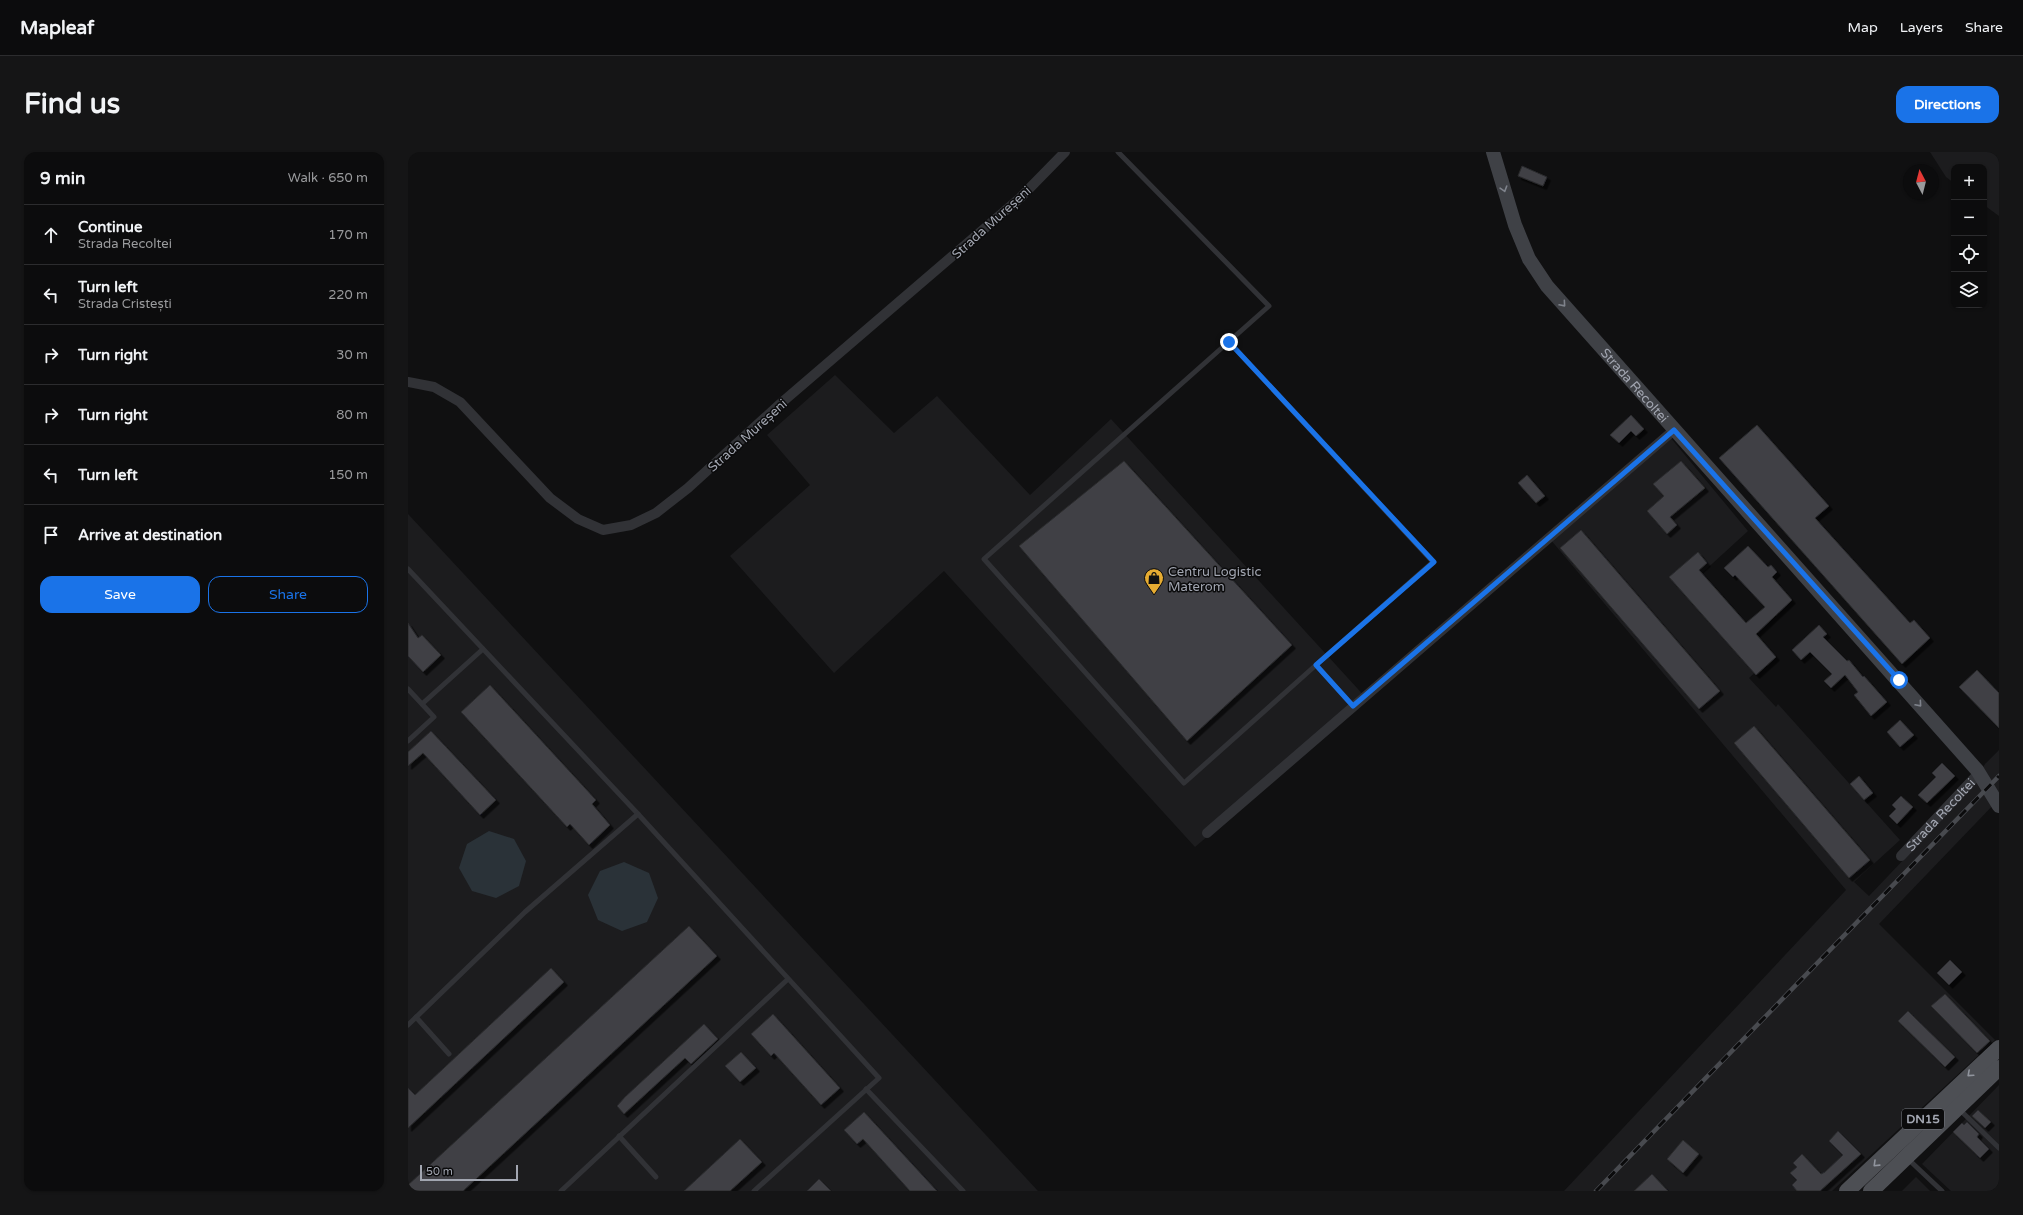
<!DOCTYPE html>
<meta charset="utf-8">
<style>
:root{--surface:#0c0c0d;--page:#151516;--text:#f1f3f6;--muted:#9a9b9d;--line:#2c2c2e;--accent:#1a73e8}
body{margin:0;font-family:"Varela Round",sans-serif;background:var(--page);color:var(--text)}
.controls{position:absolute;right:12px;top:12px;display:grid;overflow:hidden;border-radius:8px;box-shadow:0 1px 3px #0004}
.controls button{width:36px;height:36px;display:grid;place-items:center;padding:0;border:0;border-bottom:1px solid var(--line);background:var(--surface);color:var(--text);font:20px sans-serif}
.compass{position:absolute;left:1495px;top:12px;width:36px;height:36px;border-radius:50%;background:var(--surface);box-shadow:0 1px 3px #0004;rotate:353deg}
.scale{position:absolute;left:12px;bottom:10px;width:98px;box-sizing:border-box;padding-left:4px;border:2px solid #a2a6b1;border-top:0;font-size:11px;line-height:14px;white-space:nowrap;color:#a2a6b1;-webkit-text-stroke:3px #0b0b0c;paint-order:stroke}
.stop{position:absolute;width:12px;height:12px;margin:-9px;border:3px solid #1a73e8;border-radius:50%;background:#fff}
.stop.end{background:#1a73e8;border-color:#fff;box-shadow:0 1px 4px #0008}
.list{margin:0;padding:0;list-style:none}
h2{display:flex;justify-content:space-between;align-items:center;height:52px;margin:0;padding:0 16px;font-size:17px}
h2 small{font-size:13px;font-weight:400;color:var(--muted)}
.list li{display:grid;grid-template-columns:26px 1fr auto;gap:12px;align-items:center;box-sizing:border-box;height:60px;padding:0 16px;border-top:1px solid var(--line)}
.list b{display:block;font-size:15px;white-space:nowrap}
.list p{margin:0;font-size:13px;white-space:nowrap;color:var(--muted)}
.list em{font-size:13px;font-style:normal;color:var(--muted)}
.actions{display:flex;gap:8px;padding:12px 16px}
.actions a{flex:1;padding:9px 0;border:1px solid var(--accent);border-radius:12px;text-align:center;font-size:14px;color:var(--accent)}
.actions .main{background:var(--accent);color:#fff}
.icon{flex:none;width:22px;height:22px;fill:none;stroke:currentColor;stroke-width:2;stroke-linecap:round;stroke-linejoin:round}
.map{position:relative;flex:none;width:1591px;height:1039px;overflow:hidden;border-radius:12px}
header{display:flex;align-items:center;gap:24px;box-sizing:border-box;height:56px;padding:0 20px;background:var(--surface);border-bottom:1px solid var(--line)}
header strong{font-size:19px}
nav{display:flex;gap:22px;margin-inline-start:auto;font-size:14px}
.intro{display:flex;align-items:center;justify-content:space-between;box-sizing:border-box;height:96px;padding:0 24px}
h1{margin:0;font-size:28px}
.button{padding:10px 18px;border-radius:12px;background:var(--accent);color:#fff;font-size:14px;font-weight:700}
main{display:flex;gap:24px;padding:0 24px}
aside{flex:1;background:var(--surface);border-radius:12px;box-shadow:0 1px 3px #0004}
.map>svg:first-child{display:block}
.built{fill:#1c1c1e}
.water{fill:#2a3238}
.building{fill:#3f4044;stroke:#2a2a2d;filter:url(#shadow)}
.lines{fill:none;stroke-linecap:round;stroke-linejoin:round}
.lane{stroke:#313236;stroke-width:5}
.street{stroke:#313236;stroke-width:10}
.secondary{stroke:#3f4146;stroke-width:14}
.primary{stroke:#4d4f54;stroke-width:16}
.rail-casing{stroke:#484a4f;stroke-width:4.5}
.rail{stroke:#0b0b0c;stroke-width:3;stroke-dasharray:9;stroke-linecap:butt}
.oneway{stroke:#7f838c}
.oneway2{stroke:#91959e}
.route{stroke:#1a73e8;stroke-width:5}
.labels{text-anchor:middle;stroke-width:3;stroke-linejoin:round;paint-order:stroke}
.shield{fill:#0b0b0c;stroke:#757880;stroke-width:1}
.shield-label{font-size:12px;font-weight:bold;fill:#a2a6b1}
.street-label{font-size:13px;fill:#a2a6b1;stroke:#0b0b0c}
.poi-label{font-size:13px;fill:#a2a6b1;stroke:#0b0b0c;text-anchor:start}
</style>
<header>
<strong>Mapleaf</strong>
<nav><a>Map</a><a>Layers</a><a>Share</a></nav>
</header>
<div class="intro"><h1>Find us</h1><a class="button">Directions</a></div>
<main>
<aside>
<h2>9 min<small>Walk · 650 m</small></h2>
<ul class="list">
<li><svg class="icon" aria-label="ahead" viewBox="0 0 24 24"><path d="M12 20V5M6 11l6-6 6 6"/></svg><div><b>Continue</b><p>Strada Recoltei</p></div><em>170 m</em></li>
<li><svg class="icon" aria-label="left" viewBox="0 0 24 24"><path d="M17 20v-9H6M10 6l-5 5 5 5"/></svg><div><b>Turn left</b><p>Strada Cristești</p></div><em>220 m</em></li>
<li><svg class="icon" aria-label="right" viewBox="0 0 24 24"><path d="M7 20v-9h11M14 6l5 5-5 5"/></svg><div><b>Turn right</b></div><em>30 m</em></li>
<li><svg class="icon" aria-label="right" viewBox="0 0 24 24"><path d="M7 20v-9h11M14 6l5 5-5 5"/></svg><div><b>Turn right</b></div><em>80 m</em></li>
<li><svg class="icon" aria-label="left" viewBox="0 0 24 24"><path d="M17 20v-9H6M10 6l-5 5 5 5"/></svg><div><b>Turn left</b></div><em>150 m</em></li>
<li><svg class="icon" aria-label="arrive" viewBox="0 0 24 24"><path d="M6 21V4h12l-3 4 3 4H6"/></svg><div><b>Arrive at destination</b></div></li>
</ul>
<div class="actions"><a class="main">Save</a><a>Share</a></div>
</aside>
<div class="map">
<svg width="1591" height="1039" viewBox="0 0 1591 1039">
<defs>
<filter id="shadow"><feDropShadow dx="3.5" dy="3.5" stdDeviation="0" flood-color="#0009"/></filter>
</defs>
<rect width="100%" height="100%" fill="#101011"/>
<g class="built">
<polygon points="1522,0 1591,0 1591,64 1576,53 1576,15 1546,15 1546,31 1538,25"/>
<polygon points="427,223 486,281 529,244 622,343 703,267 960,548 787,695 536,419 426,521 322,404 402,333 359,283"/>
<polygon points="1262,285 1340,379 1293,422 1366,503 1341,526 1368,555 1370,552 1492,688 1446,730 1461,744 1520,682 1563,634 1577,612 1591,598 1591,647 1471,772 1587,888 1424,1039 1156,1039 1438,738 1142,387"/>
<polygon points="0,362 630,1039 0,1039"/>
<polygon points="1591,933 1591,1039 1543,1039 1514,1012"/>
<polygon points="1508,1025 1522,1039 1494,1039"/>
</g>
<g class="water">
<polygon points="81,679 106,687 118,709 111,734 88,746 64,739 51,716 59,692"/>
<polygon points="216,710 241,721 250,746 239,770 214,779 190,768 180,743 192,719"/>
</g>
<g class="building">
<polygon points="1114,14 1139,25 1135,34 1110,24"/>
<polygon points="1223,263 1236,277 1228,284 1223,279 1211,291 1202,283"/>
<polygon points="1349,273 1421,354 1407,366 1502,471 1506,468 1522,486 1494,512 1311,306"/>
<polygon points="716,309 884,493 779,589 611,394"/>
<polygon points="1273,309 1297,336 1262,365 1269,373 1259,382 1239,359 1256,344 1245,332"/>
<polygon points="1119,323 1137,344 1128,351 1110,331"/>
<polygon points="1173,378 1312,539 1291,557 1152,396"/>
<polygon points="1340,394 1360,415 1363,413 1369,420 1364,425 1384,448 1348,482 1368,505 1348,523 1261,425 1290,400 1299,411 1291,418 1338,471 1357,455 1327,423 1325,425 1316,416"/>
<polygon points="0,471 10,486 14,483 33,503 15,520 0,504"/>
<polygon points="1411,473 1419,482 1415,485 1439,509 1441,508 1455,525 1456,524 1479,550 1463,564 1446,543 1450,540 1437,523 1423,536 1416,529 1424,522 1402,500 1393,508 1384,498"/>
<polygon points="1569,518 1591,541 1591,576 1551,535"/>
<polygon points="82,533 188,648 184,652 202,673 181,693 162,672 159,675 53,560"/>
<polygon points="1492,568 1506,583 1492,595 1479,580"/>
<polygon points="1346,574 1462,708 1441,726 1326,591"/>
<polygon points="23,579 88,648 72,663 15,601 0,614 0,600"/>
<polygon points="1534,611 1547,624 1519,651 1510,643 1528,625 1524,621"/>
<polygon points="1451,624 1465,641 1456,648 1442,632"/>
<polygon points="1493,644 1505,655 1489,672 1481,664 1488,657 1484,653"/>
<polygon points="281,774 309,804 55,1039 0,1039 0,1033"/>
<polygon points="1542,808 1554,820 1541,833 1529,821"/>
<polygon points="143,816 156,830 0,976 0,936 7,943"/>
<polygon points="1537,842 1582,889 1569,901 1523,854"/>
<polygon points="1500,859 1547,905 1537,915 1490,869"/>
<polygon points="365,862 432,936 413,953 366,901 363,904 343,882"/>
<polygon points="296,872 310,887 283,912 277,906 216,962 209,954 217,945"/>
<polygon points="333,900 348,916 332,930 317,914"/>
<polygon points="1570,958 1583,970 1577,976 1564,964"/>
<polygon points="456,960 481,987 529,1039 502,1039 455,987 449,992 436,978"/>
<polygon points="1559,970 1571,982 1569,985 1581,997 1572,1006 1545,980 1554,971 1556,973"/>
<polygon points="1430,979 1453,1002 1412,1039 1389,1039 1384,1033 1389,1028 1382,1021 1389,1015 1385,1011 1394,1002 1413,1022 1417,1020 1435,1003 1421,989"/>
<polygon points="332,987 354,1010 322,1039 276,1039"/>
<polygon points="1275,988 1291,1002 1275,1021 1259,1007"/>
<polygon points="1244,1022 1260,1039 1226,1039"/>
<polygon points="411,1027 423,1039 399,1039"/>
</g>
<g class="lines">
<g class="lane">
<polyline points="710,0 861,154 576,407 776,631 908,513 945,554"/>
<polyline points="821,190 1025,410 908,513"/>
<polyline points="0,417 230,662 471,926 346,1039"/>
<polyline points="0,537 26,565 0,589"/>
<polyline points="14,552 75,497"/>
<polyline points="8,865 41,902"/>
<polyline points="0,873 117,760 230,662"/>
<polyline points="458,937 555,1039"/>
<polyline points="1551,957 1591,996"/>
<polyline points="211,984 248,1025"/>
<polyline points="1500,1007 1534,1039"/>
<polyline points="153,1039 380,827"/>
</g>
<g class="street">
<polyline points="0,230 26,235 52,250 142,346 170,367 195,378 223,373 248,361 280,336 372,252 612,46 657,0"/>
<polyline points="799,681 1266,278"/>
<path id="s1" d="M1493,704l78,-83"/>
</g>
<path class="secondary" id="s2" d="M1085,0l22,73 14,34 18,27 430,484 22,36"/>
<g class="primary">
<polyline points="1439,1039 1591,896"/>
<polyline points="1463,1039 1591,916"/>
</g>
<g class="rail-casing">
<polyline id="rail" points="1188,1039 1591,624"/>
</g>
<use href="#rail" class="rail"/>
</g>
<defs><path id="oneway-chevron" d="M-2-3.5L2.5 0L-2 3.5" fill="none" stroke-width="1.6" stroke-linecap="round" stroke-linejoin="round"/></defs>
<g class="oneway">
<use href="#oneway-chevron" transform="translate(1096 37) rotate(73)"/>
<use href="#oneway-chevron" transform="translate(1155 152) rotate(49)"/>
<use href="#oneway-chevron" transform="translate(1511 552) rotate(49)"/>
</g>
<g class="oneway2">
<use href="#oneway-chevron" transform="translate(1562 922) rotate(138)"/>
<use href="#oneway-chevron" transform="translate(1468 1012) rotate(136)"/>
</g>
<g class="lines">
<polyline class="route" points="821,190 1026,410 908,513 945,554 1266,278 1491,528"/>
</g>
<defs>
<g id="shop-pin" transform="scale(1)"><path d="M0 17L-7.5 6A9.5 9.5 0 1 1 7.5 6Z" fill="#e6ac32" stroke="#0b0b0c"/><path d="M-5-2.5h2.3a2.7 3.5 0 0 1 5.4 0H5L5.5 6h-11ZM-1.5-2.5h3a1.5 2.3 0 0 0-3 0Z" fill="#111"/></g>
</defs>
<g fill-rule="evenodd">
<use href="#shop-pin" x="746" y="426"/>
</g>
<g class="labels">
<rect class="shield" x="1494" y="957" width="42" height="20" rx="3"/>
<g class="shield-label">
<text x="1515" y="971">DN15</text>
</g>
<g class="street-label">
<text transform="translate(583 70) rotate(-42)" y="5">Strada Mureșeni</text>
<text dy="5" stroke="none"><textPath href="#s2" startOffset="278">Strada Recoltei</textPath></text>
<text transform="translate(339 283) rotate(-42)" y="5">Strada Mureșeni</text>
<text dy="5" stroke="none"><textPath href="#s1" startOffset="57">Strada Recoltei</textPath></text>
</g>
<g class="poi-label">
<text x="760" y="424">Centru Logistic<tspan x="760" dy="15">Materom</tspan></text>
</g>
</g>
</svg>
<div class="controls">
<button>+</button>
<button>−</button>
<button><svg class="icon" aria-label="locate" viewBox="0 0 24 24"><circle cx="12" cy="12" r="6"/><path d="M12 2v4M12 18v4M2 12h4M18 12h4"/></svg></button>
<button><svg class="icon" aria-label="layers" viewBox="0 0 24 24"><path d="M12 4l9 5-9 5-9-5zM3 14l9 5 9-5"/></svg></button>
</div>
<svg class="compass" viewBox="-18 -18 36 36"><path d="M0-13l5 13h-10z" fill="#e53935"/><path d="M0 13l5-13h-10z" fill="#9a9b9d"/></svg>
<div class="scale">50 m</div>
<div class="stop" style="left:1491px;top:528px"></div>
<div class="stop end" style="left:821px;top:190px"></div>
</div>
</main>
